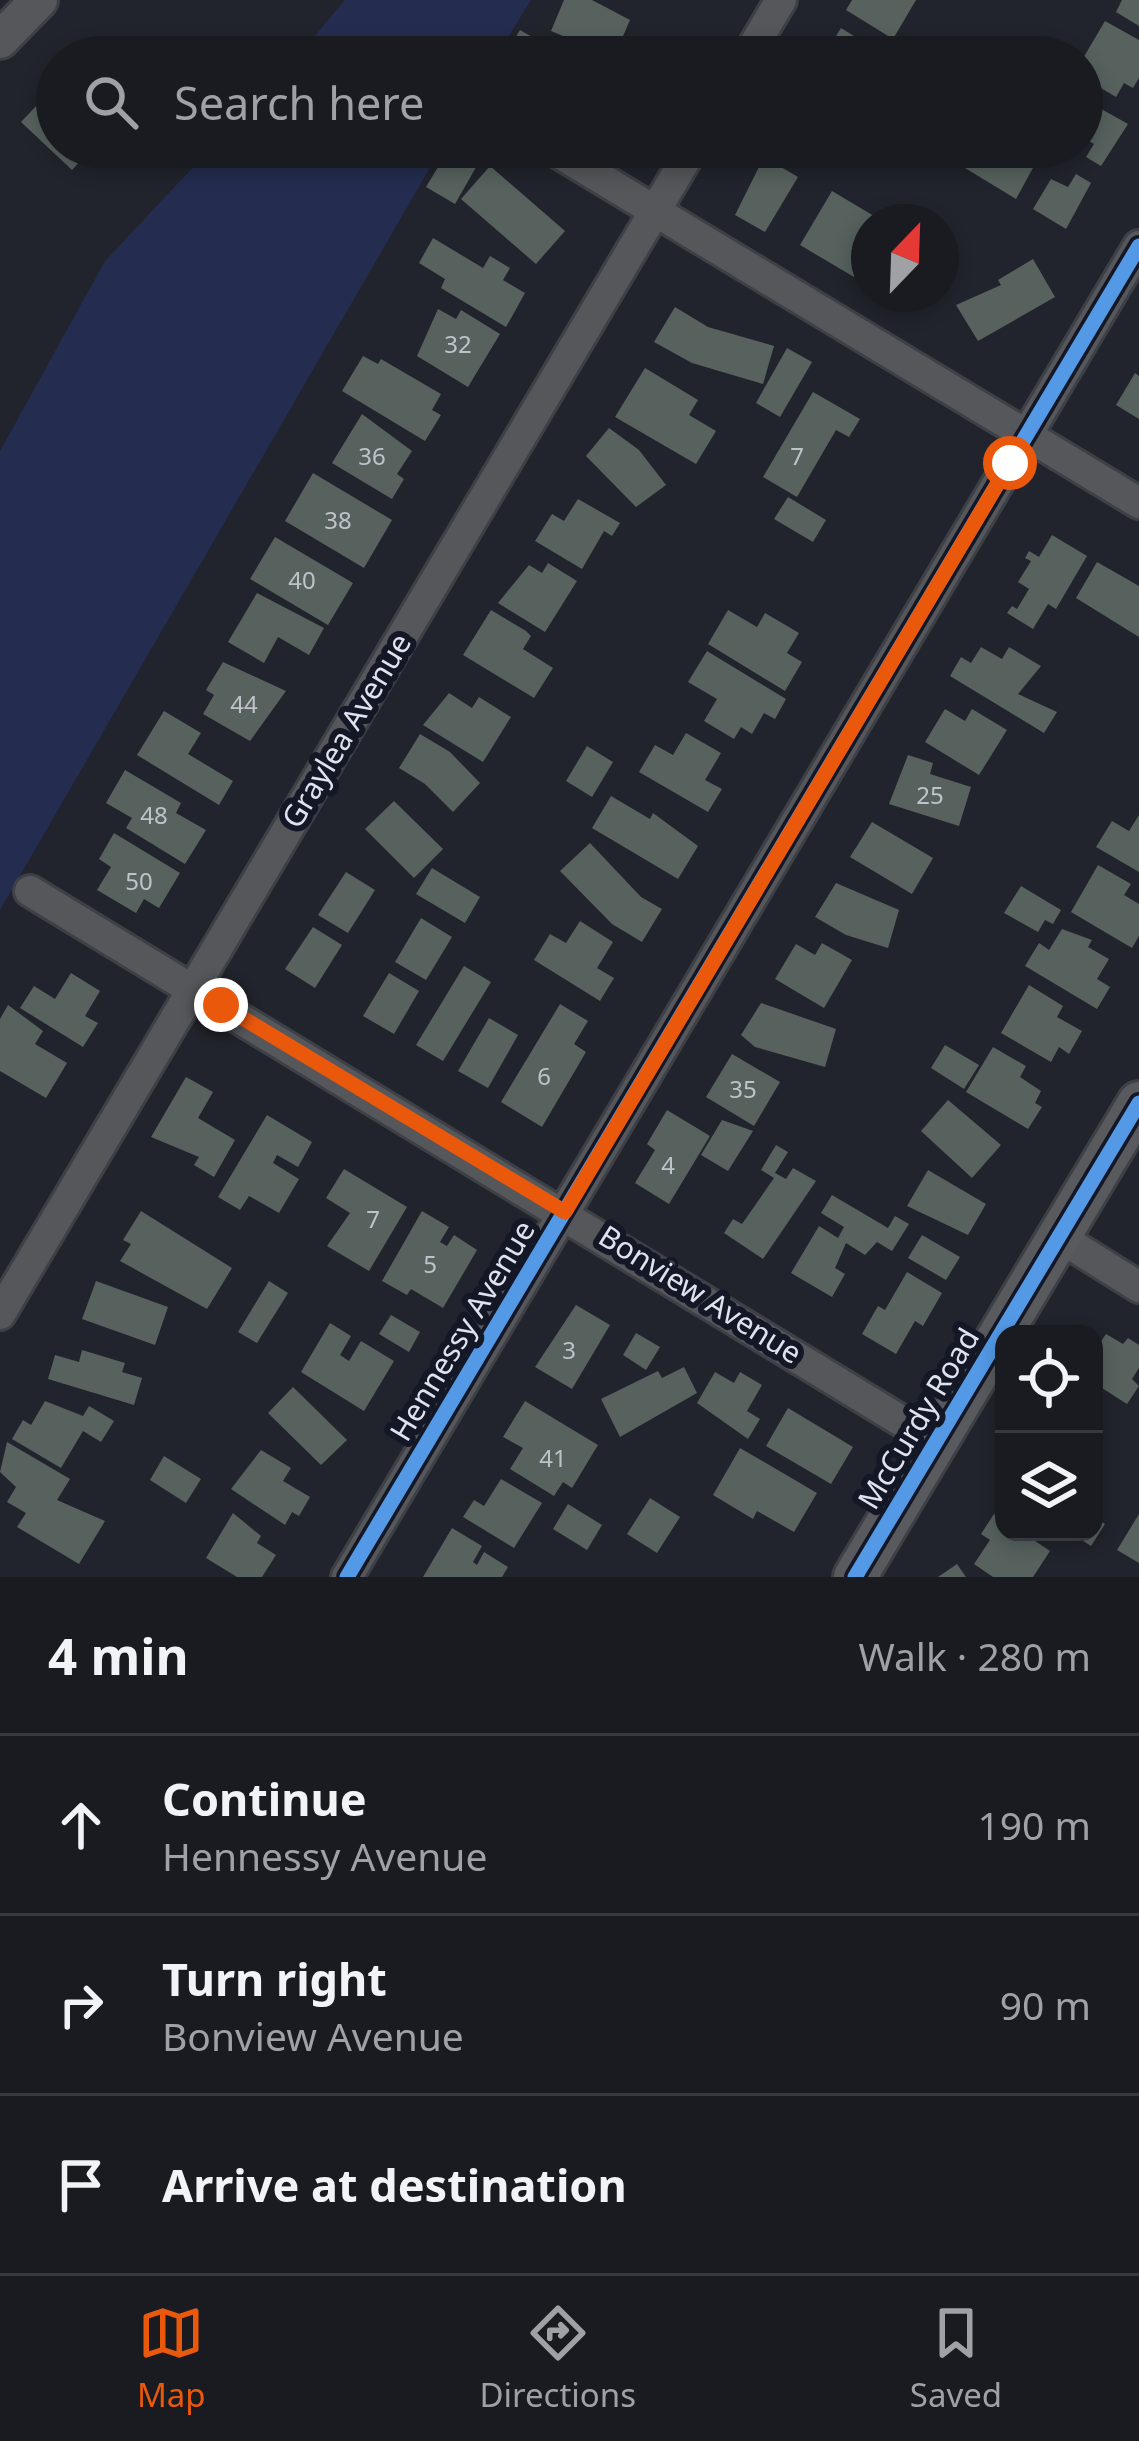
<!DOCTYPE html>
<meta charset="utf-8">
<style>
:root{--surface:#191b21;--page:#26282e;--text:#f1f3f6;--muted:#9fa1a5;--line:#37393f;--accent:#ea580c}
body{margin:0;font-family:"Noto Sans",sans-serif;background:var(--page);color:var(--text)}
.controls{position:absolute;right:36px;bottom:36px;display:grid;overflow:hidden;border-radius:24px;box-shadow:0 6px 18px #0003}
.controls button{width:108px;height:108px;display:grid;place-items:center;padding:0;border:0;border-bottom:3px solid var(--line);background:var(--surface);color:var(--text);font:60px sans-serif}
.compass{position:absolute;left:851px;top:204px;width:108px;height:108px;border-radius:50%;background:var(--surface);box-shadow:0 6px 18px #0003;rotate:23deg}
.stop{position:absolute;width:36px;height:36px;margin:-27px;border:9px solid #ea580c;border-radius:50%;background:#fff}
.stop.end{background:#ea580c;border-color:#fff;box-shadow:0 3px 12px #0008}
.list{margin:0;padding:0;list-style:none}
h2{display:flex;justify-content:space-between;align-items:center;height:156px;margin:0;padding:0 48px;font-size:51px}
h2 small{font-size:39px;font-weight:400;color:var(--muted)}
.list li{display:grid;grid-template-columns:78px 1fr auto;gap:36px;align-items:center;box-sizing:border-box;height:180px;padding:0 48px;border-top:3px solid var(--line)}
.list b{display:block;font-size:45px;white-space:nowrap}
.list p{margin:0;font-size:39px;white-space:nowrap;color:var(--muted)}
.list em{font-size:39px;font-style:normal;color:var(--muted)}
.icon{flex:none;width:66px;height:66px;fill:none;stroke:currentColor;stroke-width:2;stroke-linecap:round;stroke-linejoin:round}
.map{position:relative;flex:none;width:1139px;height:1577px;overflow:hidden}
.search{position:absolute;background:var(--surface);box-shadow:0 6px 18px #0003;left:36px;right:36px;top:36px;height:132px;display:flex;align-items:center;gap:30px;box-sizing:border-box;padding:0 42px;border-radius:66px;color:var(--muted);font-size:45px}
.sheet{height:696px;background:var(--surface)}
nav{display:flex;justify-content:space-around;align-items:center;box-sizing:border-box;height:168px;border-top:3px solid var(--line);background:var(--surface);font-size:33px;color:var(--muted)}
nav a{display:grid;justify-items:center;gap:6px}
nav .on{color:var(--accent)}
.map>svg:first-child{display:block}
.green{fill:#242d50}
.building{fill:#57625f}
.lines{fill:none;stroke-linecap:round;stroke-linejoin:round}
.minor-casing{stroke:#3d4046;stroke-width:36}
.tertiary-casing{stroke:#3d4046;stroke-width:42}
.secondary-casing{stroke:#3d4046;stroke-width:48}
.minor{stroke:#56575b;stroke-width:30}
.tertiary{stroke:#56575b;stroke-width:36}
.secondary{stroke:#585a5e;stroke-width:42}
.cycleway-casing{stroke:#141826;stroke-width:22}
.cycleway{stroke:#5399e6;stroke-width:15}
.route{stroke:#ea580c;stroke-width:15}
.labels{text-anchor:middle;stroke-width:12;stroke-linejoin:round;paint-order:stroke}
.number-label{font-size:24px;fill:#bec3ca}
.street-label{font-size:30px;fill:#e0e3ed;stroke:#141826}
</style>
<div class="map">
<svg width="1139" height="1577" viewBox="0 0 1139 1577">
<rect width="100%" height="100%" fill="#21242c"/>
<g class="green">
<polygon points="345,0 531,0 496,57 297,57"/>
<polygon points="212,147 442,147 0,910 0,451 105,261"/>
</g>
<g class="building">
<polygon points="564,0 592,0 630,20 614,57 551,31"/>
<polygon points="852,0 916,0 893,39 846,10"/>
<polygon points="1122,0 1139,0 1139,26 1116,12"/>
<polygon points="1105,21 1139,40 1139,78 1133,88 1124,83 1116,97 1082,77 1082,60"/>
<polygon points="841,28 872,47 881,57 823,57"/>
<polygon points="520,30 539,41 530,57 504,57"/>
<polygon points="57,84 57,147 93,147 72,170 21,122"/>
<polygon points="1096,106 1128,124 1101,166 1086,157 1094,144 1082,137"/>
<polygon points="450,147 479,162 455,204 426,187"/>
<polygon points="805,147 830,147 820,165 800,154"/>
<polygon points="971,147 1002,147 1034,166 1016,199 960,165"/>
<polygon points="764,157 798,177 765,232 735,215"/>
<polygon points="490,166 565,231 536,264 461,199"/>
<polygon points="1076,174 1091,183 1066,229 1033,209 1051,179 1068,187"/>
<polygon points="832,191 884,222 869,222 869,253 854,277 800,245"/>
<polygon points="433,238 483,268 490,256 510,268 503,280 525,293 506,327 441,288 445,279 419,263"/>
<polygon points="1033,259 1055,297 978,341 956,305 1001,285 998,280"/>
<polygon points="675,307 708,327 774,346 763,384 692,363 654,342"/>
<polygon points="438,309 456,319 461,310 500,334 468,387 417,356"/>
<polygon points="787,348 812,362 780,417 756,403"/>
<polygon points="363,356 378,364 381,359 441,394 432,410 441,415 425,441 342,391"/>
<polygon points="645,368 698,400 689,415 716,431 696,464 615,417"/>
<polygon points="1135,373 1139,376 1139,419 1116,405"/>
<polygon points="813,392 860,419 849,437 836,430 797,497 763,477"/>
<polygon points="362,414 412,451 397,474 404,479 392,499 332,463"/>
<polygon points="609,428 639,450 666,485 636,507 586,456"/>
<polygon points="313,473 392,520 364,568 285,521"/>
<polygon points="788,497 826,520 813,542 774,519"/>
<polygon points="578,499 620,523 612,536 604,531 582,569 535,541 552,514 564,521"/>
<polygon points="1052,535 1087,556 1056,609 1048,604 1033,629 1007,613 1012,606 1017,609 1029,589 1018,582 1031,561 1025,558 1029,551 1039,557"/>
<polygon points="275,537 353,583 328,625 250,579"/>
<polygon points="1097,562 1139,586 1139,637 1076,598"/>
<polygon points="548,563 577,581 545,632 498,603 529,565 542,573"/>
<polygon points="257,593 324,628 309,655 278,637 264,663 228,642"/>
<polygon points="491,610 526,631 531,636 523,649 553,668 534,698 463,655"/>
<polygon points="728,610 757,627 765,613 799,633 787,653 802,662 785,691 708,644"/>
<polygon points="981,647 1002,659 1009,647 1041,666 1018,694 1057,712 1044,733 950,676 961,657 971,663"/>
<polygon points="707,651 786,699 775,719 764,713 752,734 741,727 734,739 704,721 717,699 688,682"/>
<polygon points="223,662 286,691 250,741 203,714 214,695 206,690"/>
<polygon points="449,693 472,708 479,697 511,717 483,762 423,725"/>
<polygon points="945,709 965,721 972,709 1007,730 979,775 925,742"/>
<polygon points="164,711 201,733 188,754 233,781 219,805 137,755"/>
<polygon points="686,733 721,753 705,780 722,789 708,812 639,772 655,745 673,755"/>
<polygon points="420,734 450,752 480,783 453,812 425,784 399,768"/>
<polygon points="587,746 613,762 592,797 566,781"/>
<polygon points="908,755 933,763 930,774 971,787 959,826 889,804"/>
<polygon points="125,770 181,803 176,813 206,830 185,864 126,828 132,818 106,803"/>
<polygon points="611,796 650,819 653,813 698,846 678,879 592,828"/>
<polygon points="394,801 443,849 414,878 365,829"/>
<polygon points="1139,815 1139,872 1096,847 1112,821 1129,831"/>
<polygon points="872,822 933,858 912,894 850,857"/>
<polygon points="114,833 180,873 159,908 144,899 136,913 97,890 111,867 99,859"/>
<polygon points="590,843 641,897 662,909 642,942 612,924 560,871"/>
<polygon points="1098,865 1131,884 1124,895 1139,904 1139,936 1132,948 1071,912"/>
<polygon points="432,868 480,897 465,923 416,894"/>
<polygon points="346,872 375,890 348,933 318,915"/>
<polygon points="836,883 899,910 888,948 846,935 815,917"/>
<polygon points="1021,886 1061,910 1053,924 1045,920 1038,932 1004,913"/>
<polygon points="421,918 452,937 426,980 395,962"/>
<polygon points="580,921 613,942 597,968 614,978 600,1001 534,960 550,934 566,943"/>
<polygon points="313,927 342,945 315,988 285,969"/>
<polygon points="1062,929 1092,940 1088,947 1109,959 1097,979 1110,987 1097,1009 1025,966 1039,943 1049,950"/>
<polygon points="822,943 852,960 824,1008 775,979 796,944 815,955"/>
<polygon points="464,966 491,982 443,1061 416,1045"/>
<polygon points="71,973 100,991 85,1016 98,1023 83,1047 20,1008 34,986 55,999"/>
<polygon points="389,973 419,991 394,1034 363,1016"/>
<polygon points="1029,985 1063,1006 1057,1017 1082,1031 1069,1054 1059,1047 1051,1062 1001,1033"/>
<polygon points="761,1003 836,1029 825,1067 755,1047 741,1035"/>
<polygon points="560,1004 588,1021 574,1044 586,1052 542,1127 501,1102"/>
<polygon points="8,1005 43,1031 35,1044 67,1063 46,1098 0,1071 0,1019"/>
<polygon points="489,1018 518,1035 488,1088 458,1071"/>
<polygon points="945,1045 979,1065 964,1089 931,1068"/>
<polygon points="993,1047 1026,1066 1020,1077 1041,1091 1035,1103 1042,1107 1028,1129 966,1092"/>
<polygon points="732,1054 780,1082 754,1126 706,1097"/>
<polygon points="186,1077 213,1092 198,1118 235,1140 214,1177 194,1165 199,1157 151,1137"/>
<polygon points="948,1100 1001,1145 972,1178 921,1131"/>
<polygon points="667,1110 710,1136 669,1204 635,1183 655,1150 647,1144"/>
<polygon points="267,1115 312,1142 298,1167 277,1155 273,1163 299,1179 279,1213 249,1196 240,1210 218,1197"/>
<polygon points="722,1120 753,1131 728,1171 701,1155"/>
<polygon points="776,1145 788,1152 775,1173 786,1179 793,1168 816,1181 763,1259 724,1233 733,1219 742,1224 774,1178 761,1170"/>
<polygon points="344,1169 407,1207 369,1271 327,1246 350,1213 326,1198"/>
<polygon points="928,1170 986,1204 968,1235 907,1206"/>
<polygon points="832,1195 888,1228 895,1216 909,1224 892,1251 877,1242 865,1255 846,1243 835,1268 845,1274 832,1297 791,1273 819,1226 838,1238 844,1227 821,1213"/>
<polygon points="141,1211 232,1268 207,1309 120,1261 131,1244 123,1240"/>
<polygon points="422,1211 449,1227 440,1242 447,1246 454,1235 477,1250 443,1308 411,1289 407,1295 382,1281"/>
<polygon points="922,1235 960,1257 946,1280 908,1258"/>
<polygon points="907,1272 942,1293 923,1326 915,1321 896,1354 862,1334 878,1306 885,1310"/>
<polygon points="96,1281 168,1307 155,1345 82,1319"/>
<polygon points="269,1281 288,1293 257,1343 238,1332"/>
<polygon points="576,1305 610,1325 572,1389 535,1367"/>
<polygon points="391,1315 420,1332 409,1352 379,1334"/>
<polygon points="330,1323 351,1336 340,1355 349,1361 361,1341 394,1361 364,1411 301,1372"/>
<polygon points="636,1333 660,1347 646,1370 623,1355"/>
<polygon points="1106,1334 1123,1344 1128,1338 1139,1345 1139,1368 1132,1379 1139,1386 1127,1404 1094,1383 1094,1352"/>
<polygon points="82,1350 125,1363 122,1372 142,1378 134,1405 48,1379 55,1355 79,1362"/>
<polygon points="684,1367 697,1393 620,1437 601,1399 658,1371 662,1378"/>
<polygon points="715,1372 734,1383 740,1372 762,1385 747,1411 760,1419 748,1439 697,1403"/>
<polygon points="293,1387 347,1440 321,1465 268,1413"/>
<polygon points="45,1401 83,1416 89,1406 114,1421 101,1442 83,1431 61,1468 12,1439 23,1420 31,1425"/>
<polygon points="525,1401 598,1445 572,1488 563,1482 554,1496 510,1469 523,1448 503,1437"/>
<polygon points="788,1408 853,1447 831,1484 766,1446"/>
<polygon points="7,1442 70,1479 57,1500 105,1521 79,1564 17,1527 26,1513 7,1502 16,1487 0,1472"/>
<polygon points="740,1448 817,1493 794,1532 757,1511 753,1519 713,1495"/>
<polygon points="261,1450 291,1468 283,1481 310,1497 299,1516 292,1512 285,1525 231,1489"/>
<polygon points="164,1456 201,1479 186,1503 150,1480"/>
<polygon points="501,1479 542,1503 514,1548 463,1517 474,1500 484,1506"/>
<polygon points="650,1498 680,1517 657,1553 627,1534"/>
<polygon points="568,1504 602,1525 587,1550 553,1529"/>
<polygon points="233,1513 261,1536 257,1543 276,1555 262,1577 237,1577 206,1558"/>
<polygon points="994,1514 1004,1520 1004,1532 1022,1532 1050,1551 1033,1577 993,1577 974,1564 990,1540 981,1534"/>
<polygon points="1139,1514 1139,1563 1117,1550"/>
<polygon points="1094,1517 1105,1524 1091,1546 1069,1532 1094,1532"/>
<polygon points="452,1528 482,1546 473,1562 477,1565 484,1552 508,1567 502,1577 423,1577"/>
<polygon points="957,1564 966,1577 938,1577"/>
</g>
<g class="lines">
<g class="minor-casing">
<g id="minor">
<polyline points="747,57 781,0"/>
<polyline points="549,147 1139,503"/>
<polyline points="30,891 936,1442"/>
<polyline points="1059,1237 1139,1287"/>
<polyline points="0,1314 693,147"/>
<polyline points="347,1577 1139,246"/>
</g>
</g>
<g class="tertiary-casing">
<polyline id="tertiary" points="0,40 39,0"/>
</g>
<g class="secondary-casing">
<polyline id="secondary" points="855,1577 1139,1103"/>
</g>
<use href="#minor" class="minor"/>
<use href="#tertiary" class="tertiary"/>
<use href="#secondary" class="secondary"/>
<g class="cycleway-casing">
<g id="cycleway">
<polyline points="347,1577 1139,246"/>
<polyline points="855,1577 1139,1103"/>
</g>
</g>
<use href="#cycleway" class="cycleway"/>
</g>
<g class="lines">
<polyline class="route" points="221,1005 565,1212 1010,463"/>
</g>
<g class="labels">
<g class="number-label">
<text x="458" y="353">32</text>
<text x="372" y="465">36</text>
<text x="797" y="465">7</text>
<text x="338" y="529">38</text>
<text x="302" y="589">40</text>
<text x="244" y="713">44</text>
<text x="930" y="804">25</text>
<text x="154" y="824">48</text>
<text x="139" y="890">50</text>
<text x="544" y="1085">6</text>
<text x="743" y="1098">35</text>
<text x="668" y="1174">4</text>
<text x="373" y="1228">7</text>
<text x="430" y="1273">5</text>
<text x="569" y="1359">3</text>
<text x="553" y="1467">41</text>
</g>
<g class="street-label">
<text transform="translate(347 731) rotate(-59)" y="10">Graylea Avenue</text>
<text transform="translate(700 1295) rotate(32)" y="10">Bonview Avenue</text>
<text transform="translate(463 1331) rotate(-59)" y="10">Hennessy Avenue</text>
<text transform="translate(919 1419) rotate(-59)" y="10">McCurdy Road</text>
</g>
</g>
</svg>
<div class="controls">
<button><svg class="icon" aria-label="locate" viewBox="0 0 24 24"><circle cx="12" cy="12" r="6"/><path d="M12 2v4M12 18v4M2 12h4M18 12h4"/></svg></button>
<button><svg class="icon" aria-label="layers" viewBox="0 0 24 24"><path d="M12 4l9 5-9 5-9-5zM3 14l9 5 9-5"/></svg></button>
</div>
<svg class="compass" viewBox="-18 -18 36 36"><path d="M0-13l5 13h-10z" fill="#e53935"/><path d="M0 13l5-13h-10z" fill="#9fa1a5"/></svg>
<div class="stop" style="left:1010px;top:463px"></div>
<div class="stop end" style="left:221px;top:1005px"></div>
<div class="search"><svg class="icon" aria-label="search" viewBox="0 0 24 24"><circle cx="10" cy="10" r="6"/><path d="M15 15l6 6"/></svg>Search here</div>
</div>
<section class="sheet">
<h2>4 min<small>Walk · 280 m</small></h2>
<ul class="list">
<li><svg class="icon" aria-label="ahead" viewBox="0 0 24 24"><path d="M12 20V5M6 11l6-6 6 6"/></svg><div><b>Continue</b><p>Hennessy Avenue</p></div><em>190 m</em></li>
<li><svg class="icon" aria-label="right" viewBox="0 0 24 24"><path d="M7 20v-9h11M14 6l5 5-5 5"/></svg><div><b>Turn right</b><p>Bonview Avenue</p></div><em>90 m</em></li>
<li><svg class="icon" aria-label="arrive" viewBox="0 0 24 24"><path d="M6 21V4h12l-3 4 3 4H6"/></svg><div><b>Arrive at destination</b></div></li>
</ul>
</section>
<nav>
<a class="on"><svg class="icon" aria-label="map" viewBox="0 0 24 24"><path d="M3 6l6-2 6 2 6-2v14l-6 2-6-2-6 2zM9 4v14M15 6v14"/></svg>Map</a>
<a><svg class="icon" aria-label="directions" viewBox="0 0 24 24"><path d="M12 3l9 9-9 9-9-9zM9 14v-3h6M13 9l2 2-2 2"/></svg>Directions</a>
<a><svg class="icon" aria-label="saved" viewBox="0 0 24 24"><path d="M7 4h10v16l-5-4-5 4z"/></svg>Saved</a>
</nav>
